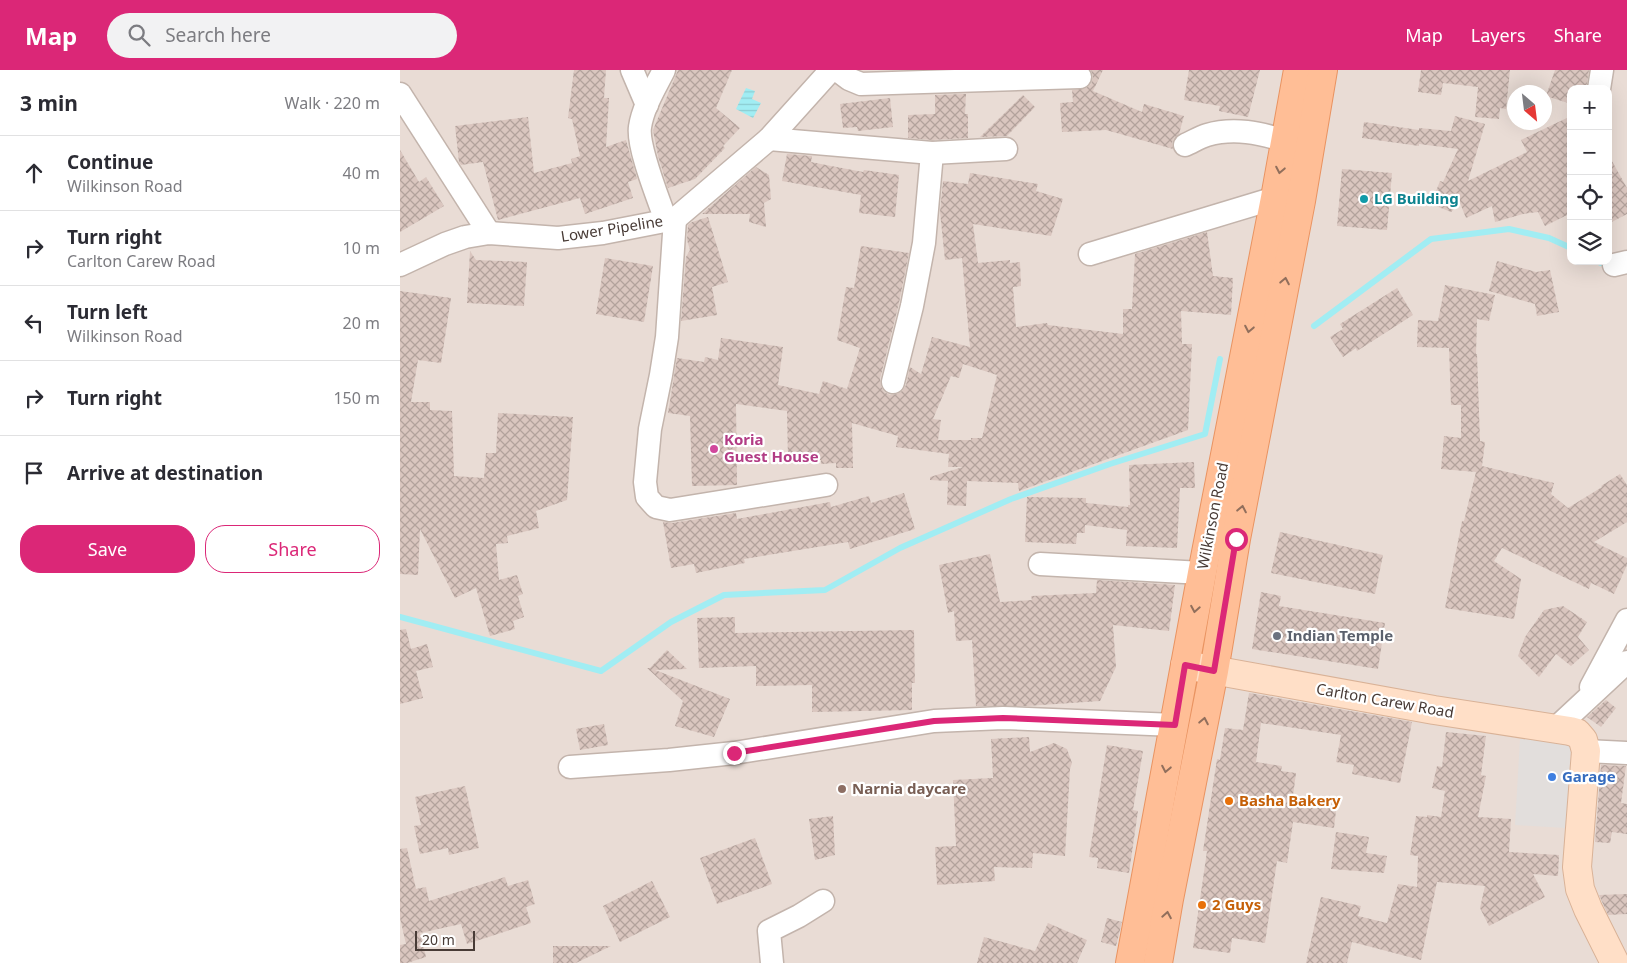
<!DOCTYPE html>
<meta charset="utf-8">
<style>
:root{--surface:#fff;--page:#f2f2f3;--text:#2b2b33;--muted:#7c7c81;--line:#e1e1e2;--accent:#db2777}
body{margin:0;font-family:"Noto Sans",sans-serif;background:var(--page);color:var(--text)}
.controls{position:absolute;right:15px;top:15px;display:grid;overflow:hidden;border-radius:10px;box-shadow:0 5px 20px #0002}
.controls button{width:45px;height:45px;display:grid;place-items:center;padding:0;border:0;border-bottom:1px solid var(--line);background:var(--surface);color:var(--text);font:25px sans-serif}
.compass{position:absolute;left:1107px;top:15px;width:45px;height:45px;border-radius:50%;background:var(--surface);box-shadow:0 5px 20px #0002;rotate:152deg}
.scale{position:absolute;left:15px;bottom:12px;width:60px;box-sizing:border-box;padding-left:5px;border:2px solid #483b36;border-top:0;font-size:14px;line-height:18px;white-space:nowrap;color:#483b36;-webkit-text-stroke:4px #fff;paint-order:stroke}
.stop{position:absolute;width:15px;height:15px;margin:-11px;border:4px solid #db2777;border-radius:50%;background:#fff}
.stop.end{background:#db2777;border-color:#fff;box-shadow:0 1px 5px #0008}
.list{margin:0;padding:0;list-style:none}
h2{display:flex;justify-content:space-between;align-items:center;height:65px;margin:0;padding:0 20px;font-size:21px}
h2 small{font-size:16px;font-weight:400;color:var(--muted)}
.list li{display:grid;grid-template-columns:32px 1fr auto;gap:15px;align-items:center;box-sizing:border-box;height:75px;padding:0 20px;border-top:1px solid var(--line)}
.list b{display:block;font-size:19px;white-space:nowrap}
.list p{margin:0;font-size:16px;white-space:nowrap;color:var(--muted)}
.list em{font-size:16px;font-style:normal;color:var(--muted)}
.actions{display:flex;gap:10px;padding:15px 20px}
.actions a{flex:1;padding:11px 0;border:1px solid var(--accent);border-radius:20px;text-align:center;font-size:18px;color:var(--accent)}
.actions .main{background:var(--accent);color:#fff}
.icon{flex:none;width:28px;height:28px;fill:none;stroke:currentColor;stroke-width:2;stroke-linecap:round;stroke-linejoin:round}
.map{position:relative;flex:none;width:1227px;height:893px;overflow:hidden}
header{display:flex;align-items:center;gap:30px;box-sizing:border-box;height:70px;padding:0 25px;background:var(--accent);color:#fff}
header strong{font-size:24px}
nav{display:flex;gap:28px;margin-inline-start:auto;font-size:18px}
.search{width:350px;height:45px;background:var(--page);display:flex;align-items:center;gap:12px;box-sizing:border-box;padding:0 18px;border-radius:28px;color:var(--muted);font-size:19px}
main{display:flex}
aside{flex:1;background:var(--surface)}
.map>svg:first-child{display:block}
.residential{fill:#e9dcd5;fill-rule:evenodd}
.parking{fill:#e2dedc}
.water{fill:url(#water-rules)}
.lines{fill:none;stroke-linecap:round;stroke-linejoin:round}
.stream{stroke:#a1edf3;stroke-width:6}
.building{fill:url(#building-cross-hatch);fill-rule:evenodd}
.street-casing{stroke:#c3b4ac;stroke-width:25}
.secondary-casing{stroke:#d9b297;stroke-width:30}
.primary-casing{stroke:#e99361;stroke-width:30}
.street{stroke:#fff;stroke-width:22}
.secondary{stroke:#ffdfc7;stroke-width:28}
.primary{stroke:#ffbe96;stroke-width:28}
.oneway{stroke:#916f5c}
.route{stroke:#db2777;stroke-width:6}
.culture-dot{fill:#0f9aa8;stroke:#fff;stroke-width:2}
.hotel-dot{fill:#d1479c;stroke:#fff;stroke-width:2}
.worship-dot{fill:#6b7280;stroke:#fff;stroke-width:2}
.shop-dot{fill:#3f7fe0;stroke:#fff;stroke-width:2}
.education-dot{fill:#8d6e63;stroke:#fff;stroke-width:2}
.food-dot{fill:#e8710a;stroke:#fff;stroke-width:2}
.labels{text-anchor:middle;stroke-width:4.5;stroke-linejoin:round;paint-order:stroke}
.culture-label{font-size:15px;font-weight:bold;fill:#0d838f;stroke:#fff;text-anchor:start}
.street-label{font-size:15px;fill:#483b36;stroke:#fff}
.hotel-label{font-size:15px;font-weight:bold;fill:#b23c85;stroke:#fff;text-anchor:start}
.worship-label{font-size:15px;font-weight:bold;fill:#5b616d;stroke:#fff;text-anchor:start}
.shop-label{font-size:15px;font-weight:bold;fill:#366cbe;stroke:#fff;text-anchor:start}
.education-label{font-size:15px;font-weight:bold;fill:#785e54;stroke:#fff;text-anchor:start}
.food-label{font-size:15px;font-weight:bold;fill:#c56008;stroke:#fff;text-anchor:start}
</style>
<header>
<strong>Map</strong>
<div class="search"><svg class="icon" aria-label="search" viewBox="0 0 24 24"><circle cx="10" cy="10" r="6"/><path d="M15 15l6 6"/></svg>Search here</div>
<nav><a>Map</a><a>Layers</a><a>Share</a></nav>
</header>
<main>
<aside>
<h2>3 min<small>Walk · 220 m</small></h2>
<ul class="list">
<li><svg class="icon" aria-label="ahead" viewBox="0 0 24 24"><path d="M12 20V5M6 11l6-6 6 6"/></svg><div><b>Continue</b><p>Wilkinson Road</p></div><em>40 m</em></li>
<li><svg class="icon" aria-label="right" viewBox="0 0 24 24"><path d="M7 20v-9h11M14 6l5 5-5 5"/></svg><div><b>Turn right</b><p>Carlton Carew Road</p></div><em>10 m</em></li>
<li><svg class="icon" aria-label="left" viewBox="0 0 24 24"><path d="M17 20v-9H6M10 6l-5 5 5 5"/></svg><div><b>Turn left</b><p>Wilkinson Road</p></div><em>20 m</em></li>
<li><svg class="icon" aria-label="right" viewBox="0 0 24 24"><path d="M7 20v-9h11M14 6l5 5-5 5"/></svg><div><b>Turn right</b></div><em>150 m</em></li>
<li><svg class="icon" aria-label="arrive" viewBox="0 0 24 24"><path d="M6 21V4h12l-3 4 3 4H6"/></svg><div><b>Arrive at destination</b></div></li>
</ul>
<div class="actions"><a class="main">Save</a><a>Share</a></div>
</aside>
<div class="map">
<svg width="1227" height="893" viewBox="0 0 1227 893">
<defs>
<pattern id="water-rules" width="6" height="5" patternUnits="userSpaceOnUse" patternTransform="scale(1.25)"><rect width="6" height="5" fill="#a1edf3"/><path d="M0 2.5h6" fill="none" stroke="#8cccd1"/></pattern>
<pattern id="building-cross-hatch" width="8" height="8" patternUnits="userSpaceOnUse" patternTransform="scale(1.25)"><rect width="8" height="8" fill="#dac6bf"/><path d="M0 0l8 8M0 8l8-8" fill="none" stroke="#b3a29c"/></pattern>
</defs>
<rect width="100%" height="100%" fill="#f4ece7"/>
<path class="residential" d="M0,0h1227v893h-1227zM1171,19h37v172h-37zM1114,22h30v30h-30z"/>
<polygon class="parking" points="1120,669 1171,671 1166,758 1115,755"/>
<polygon class="water" points="346,18 355,21 352,29 361,33 353,48 336,39"/>
<g class="lines">
<g class="stream">
<polyline points="1197,191 1201,193 1211,192"/>
<polyline points="914,256 1031,169 1109,159 1149,168 1171,178"/>
<polyline points="0,547 201,601 271,552 324,525 425,520 500,478 611,429 710,394 805,364 820,289"/>
</g>
</g>
<g class="building">
<polygon points="174,0 206,0 204,28 209,28 206,77 226,70 237,109 228,112 233,128 185,144 180,128 98,150 83,92 61,95 59,92 55,56 128,47 134,103 172,93 171,89 180,86 172,49 168,48"/>
<polygon points="278,0 332,0 316,38 340,58 323,76 325,78 295,109 268,118 258,86 253,60"/>
<polygon points="691,0 703,0 693,21 742,42 744,34 784,46 779,64 774,68 772,73 773,79 706,60 662,62 660,33 673,32 672,20 686,18 691,14 693,7"/>
<polygon points="789,0 860,0 848,47 819,41 820,36 784,30"/>
<polygon points="1021,0 1110,0 1106,39 1100,38 1099,49 1075,47 1078,17 1043,13 1041,25 1018,22"/>
<polygon points="1155,0 1189,0 1186,19 1171,19 1171,34 1146,26"/>
<polygon points="566,24 565,44 568,44 568,68 532,70 508,68 508,45 535,44 535,25"/>
<polygon points="623,25 635,37 607,66 580,67"/>
<polygon points="490,28 493,57 458,61 457,57 443,58 440,34"/>
<polygon points="1055,46 1085,54 1068,111 1127,82 1121,70 1171,46 1171,143 1145,156 1138,142 1123,144 1095,152 1092,136 1066,148 1060,133 1051,142 1031,134 1040,111 1043,112 1058,79 1019,74 1019,76 962,68 964,52 1019,60 1019,58 1051,61"/>
<polygon points="0,80 19,112 26,107 44,136 0,162"/>
<polygon points="387,84 412,86 411,92 426,95 463,102 464,100 499,105 495,147 459,143 461,125 382,111"/>
<polygon points="1208,84 1227,118 1227,144 1208,154"/>
<polygon points="356,97 369,105 371,129 364,133 366,157 349,152 350,144 302,144"/>
<polygon points="942,99 992,103 987,160 937,156"/>
<path d="M570,103l68,11 -2,7 27,8 -12,37 -78,-12 5,39 32,-3v3l10,-1 1,24 -8,1 3,40 31,-4 1,2 75,9v-25h9l3,-55 72,-22 6,44 20,2 -2,37 -50,-4 1,33h10l-4,86 -169,61 -1,-8 -51,-2 -1,25 -19,-1 1,-24 -18,-1v-3l33,-10h-15l1,-13 -53,-7 2,-11 -46,-13 1,45h-17v-5l-15,1v-4l-33,1 -1,-50 -51,-7 1,81 -45,1 -2,-70 -22,-3 9,-55 27,4 1,-5 13,3 3,-22 62,9 -5,38 41,9 4,-13 24,8 13,-41 -23,-8 9,-53 8,1 7,-42 48,7 -10,50 -19,76 1,7 3,6 6,3 7,-1 5,-3 4,-6 4,-18 11,7 11,-37 38,10 -8,-89 -17,2 -5,-48 3,-31 25,3zM563,294l34,11 -15,63h-11v2h-33l3,-20 -8,-1 18,-43 8,2z"/>
<polygon points="308,147 328,212 312,217 317,245 281,251 286,187 290,180 287,170 288,155 292,152"/>
<polygon points="70,181 76,190 127,192 124,236 67,233"/>
<polygon points="205,188 253,196 244,252 196,244"/>
<polygon points="1097,191 1136,202 1150,200 1159,242 1137,246 1135,234 1089,221"/>
<polygon points="1045,215 1095,225 1089,251 1077,249 1076,284 1077,284 1080,371 1085,372 1082,396 1154,413 1151,424 1168,438 1202,417 1201,416 1220,404 1227,415 1227,452 1194,472 1227,488 1227,495 1214,524 1191,513 1189,519 1102,478 1094,491 1121,509 1114,549 1045,538 1062,451 1064,451 1076,402 1041,399 1044,366 1061,368 1061,335 1051,335 1049,278 1017,277 1018,250 1038,251"/>
<polygon points="997,218 1013,245 957,281 956,278 943,287 930,267 943,259 940,254"/>
<polygon points="0,221 51,228 41,293 18,290 11,332 30,332 30,340 52,341 54,406 84,408 86,383 96,383 98,343 173,347 167,430 136,441 139,458 107,466 108,473 96,474 99,510 117,505 123,524 118,526 124,547 113,551 115,559 90,566 76,518 55,528 20,459 18,505 0,504"/>
<polygon points="794,392 795,418 780,418 777,478 726,476 727,460 685,455 685,463 677,463 676,474 625,472 627,427 686,428 686,433 728,437 728,435 730,435 729,395"/>
<polygon points="504,423 515,459 450,479 448,472 344,489 345,493 296,503 294,494 271,498 263,452 272,453 336,443 337,449 430,432 431,437 469,426 471,433"/>
<polygon points="880,462 983,485 975,524 871,503"/>
<polygon points="590,484 600,532 632,530 631,526 696,523 697,510 775,515 769,561 713,555 716,597 700,631 627,636 576,636 572,570 556,571 554,541 548,543 539,495"/>
<polygon points="861,522 881,526 879,536 985,553 978,599 852,579"/>
<polygon points="1163,536 1187,552 1178,567 1189,580 1171,596 1156,584 1139,607 1118,586 1125,567 1144,540"/>
<polygon points="335,547 335,563 514,560 515,613 512,613 512,640 412,642 412,615 356,616 356,596 299,598 297,548"/>
<polygon points="6,559 11,579 27,574 33,597 16,601 23,628 0,634 0,560"/>
<polygon points="267,580 287,599 255,600 330,629 314,667 275,656 283,631 247,598 250,598"/>
<polygon points="849,623 1012,652 1000,713 952,704 954,695 936,692 941,665 861,653 856,692 882,696 881,701 896,703 893,726 937,732 934,758 893,752 887,793 877,791 865,873 832,868 830,883 793,878 807,781 803,781 817,689 820,690 825,658 843,660"/>
<polygon points="1206,630 1216,638 1201,657 1187,647"/>
<polygon points="204,654 208,675 180,680 176,659"/>
<polygon points="1046,662 1086,666 1081,705 1086,706 1078,747 1111,749 1109,782 1159,785 1158,806 1133,804 1145,827 1089,856 1080,838 1085,816 1037,812 1021,890 952,872 947,893 906,893 921,827 961,836 958,846 987,853 998,814 1017,817 1018,786 1010,785 1016,746 1027,747 1027,745 1041,747 1045,721 1032,718 1037,696 1042,697"/>
<polygon points="629,667 630,682 654,673 667,679 672,693 670,699 665,786 633,783 632,798 594,797 595,811 537,815 535,777 556,776 553,710 593,708 591,669"/>
<polygon points="707,675 743,681 733,740 738,741 729,803 697,798 698,788 689,787"/>
<polygon points="1201,695 1226,696 1221,733 1227,734 1227,764 1212,762 1210,773 1195,772"/>
<polygon points="65,716 79,778 49,785 48,778 20,784 14,756 21,755 15,727"/>
<polygon points="433,746 435,785 415,790 409,749"/>
<polygon points="936,762 969,767 966,783 987,786 984,803 931,799"/>
<polygon points="355,768 372,814 317,834 300,788"/>
<polygon points="7,778 16,819 26,817 29,831 105,807 108,816 128,810 135,834 126,837 131,853 67,874 61,854 20,863 26,887 7,893 0,893 0,875 6,874 0,848 0,779"/>
<polygon points="252,811 270,847 220,872 203,836"/>
<polygon points="1227,824 1227,844 1208,845 1199,825"/>
<polygon points="707,848 722,852 716,876 701,872"/>
<polygon points="648,853 687,870 677,893 577,893 584,867 635,881"/>
<polygon points="153,876 211,876 176,893 153,893"/>
</g>
<g class="lines">
<g class="street-casing">
<g id="street">
<polyline points="232,0 247,35"/>
<path d="M264,0c-9,18 -21,37 -24,57 -3,20 19,73 26,94"/>
<polyline points="437,0 449,9 461,14 680,7"/>
<polyline points="1199,19 1202,0"/>
<polyline points="0,24 89,163"/>
<polyline points="369,69 532,83 606,79"/>
<path d="M785,75c7,-3 15,-8 22,-10 27,-8 53,-2 79,6"/>
<polyline points="275,149 267,267 261,305 250,359 245,412 247,427 256,437 270,440 426,415"/>
<polyline points="690,184 875,128"/>
<polyline points="0,195 45,174 65,167 89,163 158,168 203,163 275,149 369,69 431,0"/>
<polyline points="1214,195 1227,192"/>
<polyline points="493,312 512,236 524,173 532,83"/>
<polyline points="640,494 802,503"/>
<polyline points="1191,617 1227,550"/>
<polyline points="1156,658 1227,592"/>
<polyline points="1186,681 1227,683"/>
<polyline points="170,697 269,690 334,683 534,651 603,648 775,655"/>
<polyline points="372,893 369,861 399,846 423,831"/>
</g>
</g>
<g class="secondary-casing">
<polyline id="secondary" points="785,595 1034,640 1170,661 1177,663 1183,670 1186,681 1177,797 1180,819 1188,839 1215,893"/>
</g>
<g class="primary-casing">
<g id="primary">
<polyline points="730,893 802,503 875,128 898,0"/>
<polyline points="758,893 769,829 814,601 836,469 901,131 923,0"/>
</g>
</g>
<use href="#street" class="street"/>
<use href="#secondary" class="secondary"/>
<use href="#primary" class="primary"/>
</g>
<defs><path id="oneway-chevron" d="M-2-3.5L2.5 0L-2 3.5" fill="none" stroke-width="1.6" stroke-linecap="round" stroke-linejoin="round" transform="scale(1.25)"/></defs>
<g class="oneway">
<use href="#oneway-chevron" transform="translate(880 100) rotate(101)"/>
<use href="#oneway-chevron" transform="translate(885 211) rotate(-79)"/>
<use href="#oneway-chevron" transform="translate(849 259) rotate(101)"/>
<use href="#oneway-chevron" transform="translate(842 439) rotate(-79)"/>
<use href="#oneway-chevron" transform="translate(795 539) rotate(100)"/>
<use href="#oneway-chevron" transform="translate(804 651) rotate(-79)"/>
<use href="#oneway-chevron" transform="translate(766 699) rotate(101)"/>
<use href="#oneway-chevron" transform="translate(767 845) rotate(-80)"/>
</g>
<g class="lines">
<polyline class="route" points="334,683 534,651 603,648 775,655 785,595 814,601 836,469"/>
</g>
<circle class="culture-dot" cx="964" cy="129" r="5"/>
<circle class="hotel-dot" cx="314" cy="379" r="5"/>
<circle class="worship-dot" cx="877" cy="566" r="5"/>
<circle class="shop-dot" cx="1152" cy="707" r="5"/>
<circle class="education-dot" cx="442" cy="719" r="5"/>
<g class="food-dot">
<circle cx="829" cy="731" r="5"/>
<circle cx="802" cy="835" r="5"/>
</g>
<g class="labels">
<g class="culture-label">
<text x="974" y="134">LG Building</text>
</g>
<g class="street-label">
<text transform="translate(212 159) rotate(-9)" y="5">Lower Pipeline</text>
<text transform="translate(813 446) rotate(-79)" y="5">Wilkinson Road</text>
<text transform="translate(985 631) rotate(10)" y="5">Carlton Carew Road</text>
</g>
<g class="hotel-label">
<text x="324" y="375">Koria<tspan x="324" dy="17">Guest House</tspan></text>
</g>
<g class="worship-label">
<text x="887" y="571">Indian Temple</text>
</g>
<g class="shop-label">
<text x="1162" y="712">Garage</text>
</g>
<g class="education-label">
<text x="452" y="724">Narnia daycare</text>
</g>
<g class="food-label">
<text x="839" y="736">Basha Bakery</text>
<text x="812" y="840">2 Guys</text>
</g>
</g>
</svg>
<div class="controls">
<button>+</button>
<button>−</button>
<button><svg class="icon" aria-label="locate" viewBox="0 0 24 24"><circle cx="12" cy="12" r="6"/><path d="M12 2v4M12 18v4M2 12h4M18 12h4"/></svg></button>
<button><svg class="icon" aria-label="layers" viewBox="0 0 24 24"><path d="M12 4l9 5-9 5-9-5zM3 14l9 5 9-5"/></svg></button>
</div>
<svg class="compass" viewBox="-18 -18 36 36"><path d="M0-13l5 13h-10z" fill="#e53935"/><path d="M0 13l5-13h-10z" fill="#7c7c81"/></svg>
<div class="scale">20 m</div>
<div class="stop" style="left:836px;top:469px"></div>
<div class="stop end" style="left:334px;top:683px"></div>
</div>
</main>
